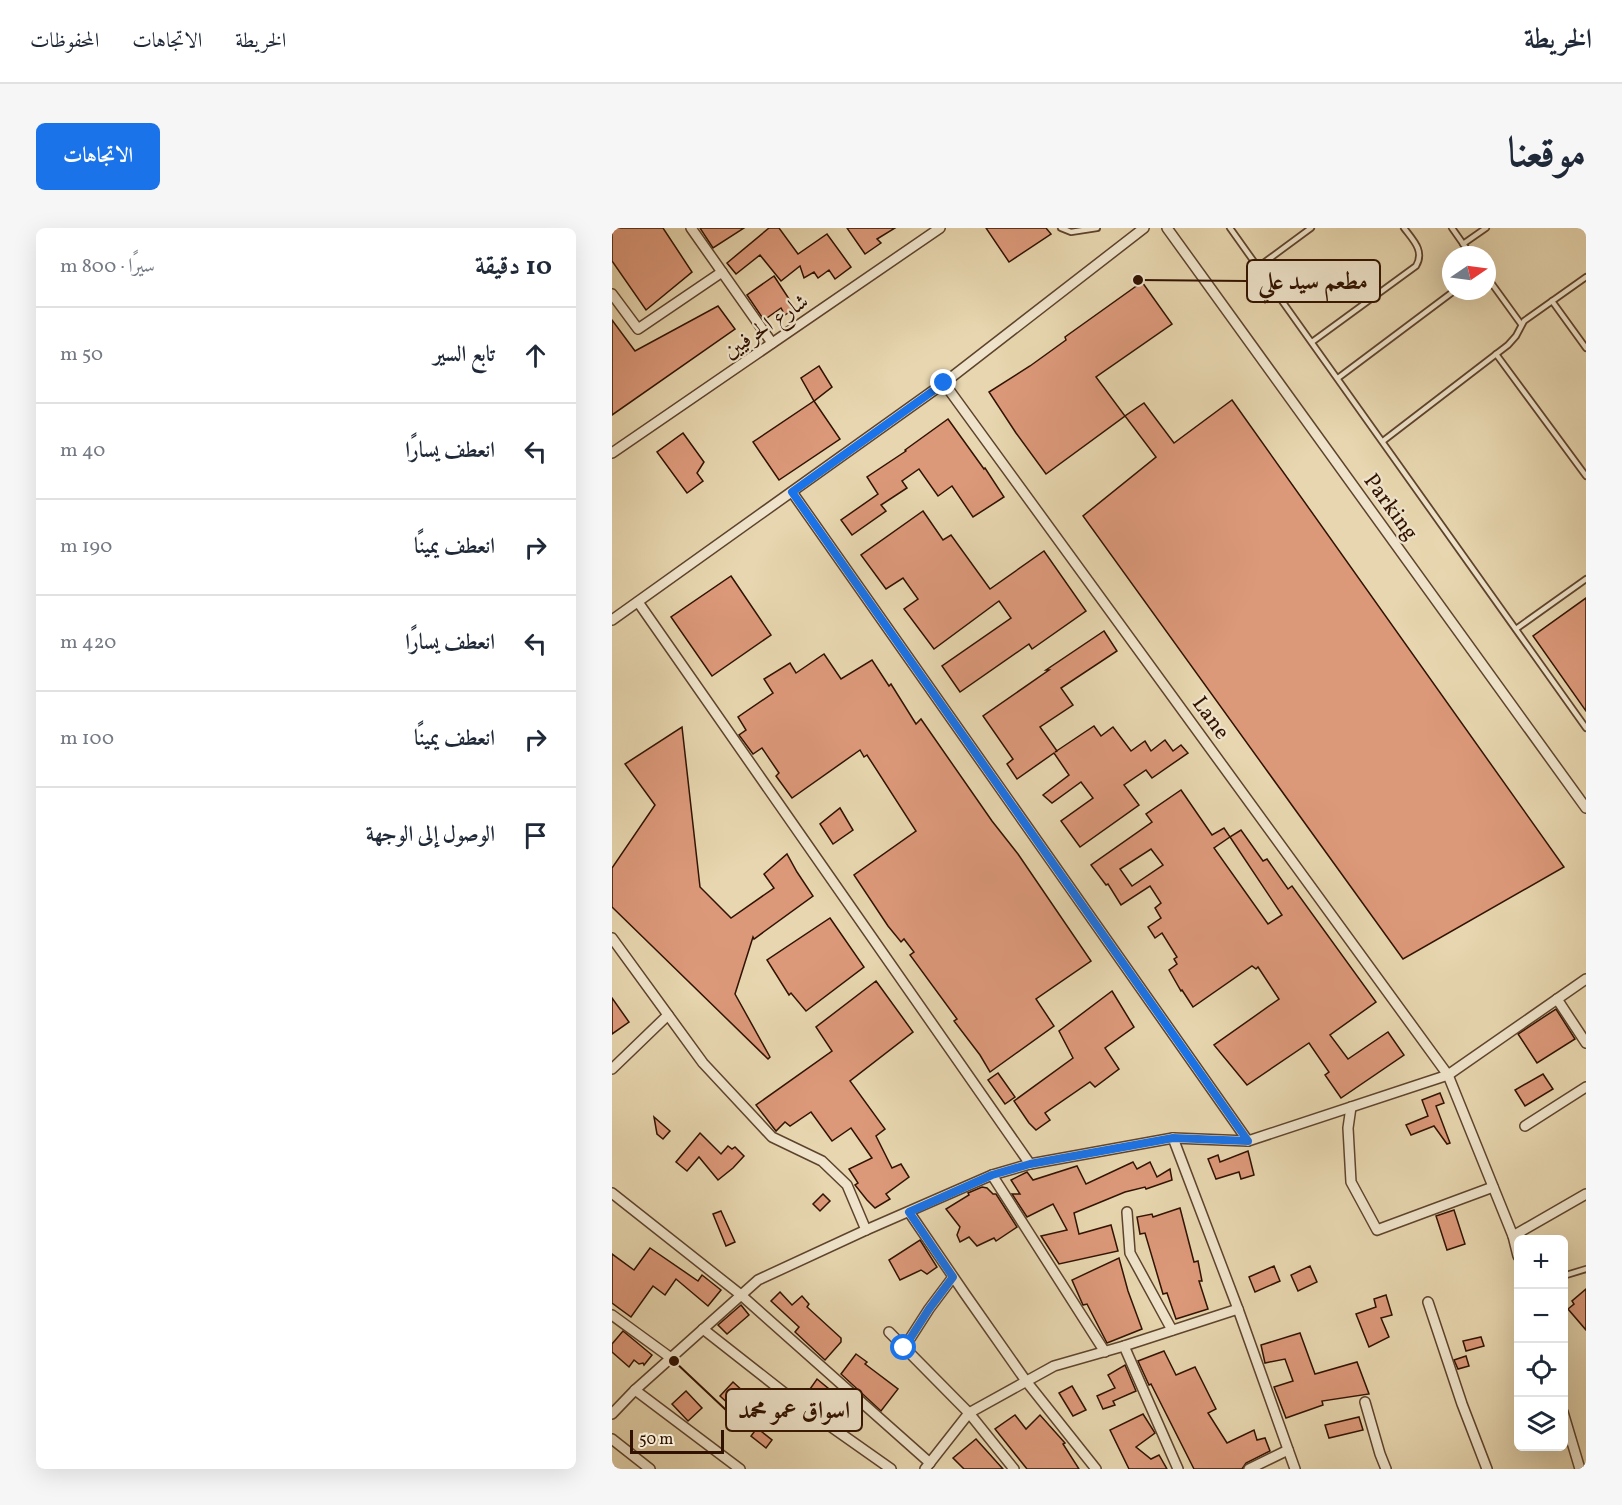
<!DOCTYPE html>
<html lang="ar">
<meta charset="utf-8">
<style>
:root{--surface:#fff;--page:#f6f6f7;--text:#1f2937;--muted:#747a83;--line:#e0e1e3;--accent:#1a73e8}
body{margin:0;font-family:Vollkorn,Amiri,serif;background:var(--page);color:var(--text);direction:rtl}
.controls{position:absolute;right:18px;bottom:18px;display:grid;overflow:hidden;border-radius:9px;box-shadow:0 6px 24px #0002}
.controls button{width:54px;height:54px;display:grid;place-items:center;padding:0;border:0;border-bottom:2px solid var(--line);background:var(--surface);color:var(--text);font:30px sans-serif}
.compass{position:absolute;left:830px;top:18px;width:54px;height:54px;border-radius:50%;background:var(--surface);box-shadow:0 6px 24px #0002;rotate:77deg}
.scale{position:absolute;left:18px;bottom:15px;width:94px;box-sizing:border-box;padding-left:6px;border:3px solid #311200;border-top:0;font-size:16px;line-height:21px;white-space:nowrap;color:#311200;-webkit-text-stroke:4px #efe4cb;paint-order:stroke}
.stop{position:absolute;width:18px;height:18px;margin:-14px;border:4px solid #1a73e8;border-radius:50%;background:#fff}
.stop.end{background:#1a73e8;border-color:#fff;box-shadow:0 2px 6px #0008}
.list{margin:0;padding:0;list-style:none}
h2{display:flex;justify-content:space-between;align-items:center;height:78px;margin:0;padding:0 24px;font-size:26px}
h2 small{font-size:20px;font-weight:400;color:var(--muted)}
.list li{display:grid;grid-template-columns:39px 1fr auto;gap:18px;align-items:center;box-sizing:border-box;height:96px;padding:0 24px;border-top:2px solid var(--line)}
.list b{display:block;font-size:22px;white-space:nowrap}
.list em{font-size:20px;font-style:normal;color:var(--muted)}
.icon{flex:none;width:33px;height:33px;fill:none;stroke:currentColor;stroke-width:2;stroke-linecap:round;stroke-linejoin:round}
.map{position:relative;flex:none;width:974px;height:1241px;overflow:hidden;direction:ltr;border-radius:9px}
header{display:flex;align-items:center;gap:36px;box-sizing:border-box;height:84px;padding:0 30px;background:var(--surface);border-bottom:2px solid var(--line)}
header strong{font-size:28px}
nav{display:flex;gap:33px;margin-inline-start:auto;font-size:21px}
.intro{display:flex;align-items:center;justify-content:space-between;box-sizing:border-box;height:144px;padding:0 36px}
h1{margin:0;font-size:42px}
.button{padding:15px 27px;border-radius:9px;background:var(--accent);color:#fff;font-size:21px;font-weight:700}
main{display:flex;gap:36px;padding:0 36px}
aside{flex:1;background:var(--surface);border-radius:9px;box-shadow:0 6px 24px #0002}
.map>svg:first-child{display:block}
.building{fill:#dc997a;stroke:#311200;stroke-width:1.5;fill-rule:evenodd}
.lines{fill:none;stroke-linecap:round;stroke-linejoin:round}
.lane-casing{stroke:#5e432c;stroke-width:8}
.street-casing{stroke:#5e432c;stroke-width:12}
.lane{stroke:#efe4cb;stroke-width:4.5}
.street{stroke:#efe4cb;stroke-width:9}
.route{stroke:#1a73e8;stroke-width:8}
.labels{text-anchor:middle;stroke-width:4.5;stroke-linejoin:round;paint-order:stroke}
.street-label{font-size:22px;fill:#311200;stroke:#efe4cb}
.leader{fill:none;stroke:#311200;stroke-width:2}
.callout-dot{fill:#311200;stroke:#efe4cb;stroke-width:2}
.callout{fill:#efe4cb;stroke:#311200;stroke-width:2}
.callout-label{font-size:24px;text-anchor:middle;font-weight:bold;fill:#311200}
</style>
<header>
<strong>الخريطة</strong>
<nav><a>الخريطة</a><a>الاتجاهات</a><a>المحفوظات</a></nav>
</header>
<div class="intro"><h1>موقعنا</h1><a class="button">الاتجاهات</a></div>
<main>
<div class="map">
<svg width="974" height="1241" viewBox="0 0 974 1241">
<rect width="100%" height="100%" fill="#e7d6af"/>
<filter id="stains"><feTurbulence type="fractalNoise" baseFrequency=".00333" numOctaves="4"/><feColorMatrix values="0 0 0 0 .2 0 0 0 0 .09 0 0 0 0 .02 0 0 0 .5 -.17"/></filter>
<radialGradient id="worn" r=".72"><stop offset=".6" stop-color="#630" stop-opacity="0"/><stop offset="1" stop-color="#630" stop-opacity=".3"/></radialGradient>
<g class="building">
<polygon points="0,0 51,0 80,44 34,82 0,33"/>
<polygon points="88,0 132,0 101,20"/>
<polygon points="157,0 167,0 186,26 215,6 239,39 223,51 217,42 206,50 202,44 192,50 188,38 169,53 148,27 124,46 115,35"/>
<polygon points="235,0 283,0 265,11 269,15 253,26"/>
<polygon points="374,0 434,0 439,6 397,34"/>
<polygon points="162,48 183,80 173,87 169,80 152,92 135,67"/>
<polygon points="530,54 560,96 484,149 513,188 434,246 404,205 377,164 418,138 454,112 453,109"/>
<polygon points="106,78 123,101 0,187 0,92 23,123"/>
<polygon points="207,138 220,159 202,173 189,150"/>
<polygon points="620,172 952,639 791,731 471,288 544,229 513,188 532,175 562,215"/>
<polygon points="202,173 228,211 167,252 141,214"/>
<polygon points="336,191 372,241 373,240 392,269 361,289 340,258 326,268 307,241 290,253 295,260 269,277 274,283 240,307 229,292 266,266 255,249 294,223 293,222"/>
<polygon points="71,205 92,234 85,245 91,253 75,265 45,224"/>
<polygon points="311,283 331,312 339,307 378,361 432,323 474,383 420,421 417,416 348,464 330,438 399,390 387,373 322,421 292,381 306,371 291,350 274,361 249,327"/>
<polygon points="119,348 159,407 100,448 59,389"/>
<polygon points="974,370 974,483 921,408"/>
<polygon points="492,403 505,423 449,460 461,477 428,499 445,523 443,524 482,498 489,508 501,499 519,523 533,513 539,523 553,512 561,523 569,517 576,525 540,550 534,542 512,557 527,577 468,619 449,593 481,570 469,554 440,575 431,567 457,547 442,525 405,551 395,536 401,531 371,488 437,442 434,442"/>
<polygon points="212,426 229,451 260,432 277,458 279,456 304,496 309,491 380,593 406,626 479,733 424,771 442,798 378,844 368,827 342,793 345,791 298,727 302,724 292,711 289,714 276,698 242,647 304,603 255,527 252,529 248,522 180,570 164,548 167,545 150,520 141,526 127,507 134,502 126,489 161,465 152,451 178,435 184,445"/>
<polygon points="70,499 88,659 119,690 162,660 152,646 175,626 185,644 201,668 142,711 141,709 123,766 158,829 156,831 0,679 0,640 43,577 13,536"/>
<path d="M569,562l31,45 12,-7 6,9 11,-7 22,31 4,-2 21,30 4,-3 84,116 -46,33 18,24 40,-27 16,23 -63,43 -16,-23 4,-3 -20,-29 -62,42 -33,-40 65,-46 -21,-32 -2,2 -4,-3 -59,41 -11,-17 -1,1 -12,-21 8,-6 -3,-5 3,-2 -15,-24 -7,5 -7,-11 13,-9 -6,-10 6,-5 -11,-17 -29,19 -13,-21 -2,1 -15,-20 61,-43 -6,-8zM618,609l52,78 -14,9 -54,-76zM539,621l12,16 -31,21 -12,-17z"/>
<polygon points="228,580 241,602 221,616 208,596"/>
<polygon points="218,690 252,739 194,783 179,765 177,767 155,732"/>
<polygon points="264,753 301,804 238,853 273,901 264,908 280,940 289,936 297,949 274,966 278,971 263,980 255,972 243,957 246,955 237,941 260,930 239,900 220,913 199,884 178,898 173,894 164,903 144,877 220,823 204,799"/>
<polygon points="500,763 522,799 493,820 507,841 483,859 478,854 433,885 438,892 424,902 417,895 402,873 461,830 447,803"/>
<polygon points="0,770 17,794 0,806"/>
<polygon points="944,781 963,811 925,835 906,806"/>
<polygon points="386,845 403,869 393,876 376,852"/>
<polygon points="931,846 941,861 913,878 903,862"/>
<polygon points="828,865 832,875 824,878 838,915 835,916 822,898 799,907 794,897 816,888 810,872"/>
<polygon points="42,889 58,903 51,911 45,906"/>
<polygon points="88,905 109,926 116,918 120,921 123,919 132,928 121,940 106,952 87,929 75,943 64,934"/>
<polygon points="636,923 642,947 629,951 627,944 604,951 596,931 606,927 608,934"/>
<polygon points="521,934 525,941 538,934 545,949 558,941 560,952 534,961 533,959 513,964 462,985 467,1006 499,997 506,1023 447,1036 429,1008 455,1002 441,976 415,989 400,966 408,966 399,952 415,944 421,952 465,938 474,956"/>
<polygon points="370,959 375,960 381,966 384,966 405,999 384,1013 382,1010 365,1018 357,1009 348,1014 345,1007 348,999 334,981 357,967 356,965"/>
<polygon points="211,966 218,973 208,983 201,976"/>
<polygon points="568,980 582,1034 586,1033 590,1053 587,1053 596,1081 564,1091 555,1065 551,1066 533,1005 528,1006 525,989 540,986 541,989"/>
<polygon points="842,982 853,1016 835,1022 824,988"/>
<polygon points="109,983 123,1014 114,1018 101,986"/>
<polygon points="308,1012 325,1039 315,1046 309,1042 288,1052 277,1032"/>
<polygon points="38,1020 86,1053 90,1047 109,1062 96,1078 64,1051 53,1067 41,1058 19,1089 0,1075 0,1026 22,1042"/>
<polygon points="507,1030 516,1063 530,1101 495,1115 475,1076 471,1077 460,1052"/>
<polygon points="662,1038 668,1053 643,1064 637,1049"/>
<polygon points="698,1038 705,1054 686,1063 679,1047"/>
<polygon points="974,1061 974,1102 956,1081 962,1076 960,1073"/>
<polygon points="168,1064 180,1077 190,1068 197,1076 195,1079 229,1110 229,1114 213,1132 183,1104 187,1099 159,1073"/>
<polygon points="774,1067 780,1087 769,1090 777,1109 757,1119 744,1086 764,1079 762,1071"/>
<polygon points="129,1077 137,1087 115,1106 106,1097"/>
<polygon points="11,1103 40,1127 32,1137 31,1135 27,1136 22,1132 17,1139 0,1124 0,1116"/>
<polygon points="688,1105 703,1146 745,1134 757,1166 710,1173 711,1177 674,1190 662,1159 681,1153 673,1131 653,1135 649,1117"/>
<polygon points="869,1109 872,1118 854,1123 851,1113"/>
<polygon points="552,1123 564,1147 583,1139 604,1181 596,1185 615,1215 642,1202 645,1212 653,1210 658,1223 634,1235 630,1241 582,1241 539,1156 537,1157 526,1133"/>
<polygon points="244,1126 255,1134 253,1136 286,1161 269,1183 229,1146"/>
<polygon points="854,1128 857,1138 846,1141 842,1132"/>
<polygon points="513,1137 524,1163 501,1173 503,1177 491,1181 485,1168 503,1160 496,1147"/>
<polygon points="205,1151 217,1161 211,1170 198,1161"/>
<polygon points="121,1154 145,1176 132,1190 108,1168"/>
<polygon points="460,1158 474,1182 461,1188 447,1165"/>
<polygon points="74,1163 90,1180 76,1193 60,1176"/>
<polygon points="531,1186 543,1205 524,1219 539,1231 547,1227 555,1241 517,1241 498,1202"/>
<polygon points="403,1187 414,1201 428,1187 453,1215 451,1216 467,1241 415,1241 383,1201"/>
<polygon points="747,1189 751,1202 717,1210 713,1197"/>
<polygon points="145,1200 160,1212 154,1220 139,1208"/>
<polygon points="364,1211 391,1241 352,1241 341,1230"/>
</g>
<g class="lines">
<g class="lane-casing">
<g id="lane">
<polyline points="449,0 459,4 485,0"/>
<polyline points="618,0 974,500"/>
<polyline points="840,0 859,27"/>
<polyline points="851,16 874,0"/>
<polyline points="646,39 699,0"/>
<polyline points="875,49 909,96"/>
<polyline points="940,73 974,120"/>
<path d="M700,114l104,-76c9,-15 -3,-26 -12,-38"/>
<polyline points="884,126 974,248"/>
<polyline points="726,150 842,63"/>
<polyline points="771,213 896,117 904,108 912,93 974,49"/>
<polyline points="904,401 974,351"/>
<polyline points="951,1048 974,1041"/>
</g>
</g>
<g class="street-casing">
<g id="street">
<polyline points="79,0 160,115"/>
<polyline points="555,0 974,580"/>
<polyline points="0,66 26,101 110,44"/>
<polyline points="332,155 836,847 901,1008 906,1028"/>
<polyline points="0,225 328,0"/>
<polyline points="180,264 636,913"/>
<polyline points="26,374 418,936"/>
<polyline points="0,392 332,155 532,0"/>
<polyline points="0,710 91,835 160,909 210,933 235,957 254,1002"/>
<polyline points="945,771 974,815"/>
<polyline points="0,841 56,787"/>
<polyline points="739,879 736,900 739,954 765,1002 881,959"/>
<polyline points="913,898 974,859"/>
<polyline points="561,910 626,1081 683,1241"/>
<polyline points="380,947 493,1124"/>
<polyline points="0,965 129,1067 318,1235"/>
<polyline points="297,984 353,1066 414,1153 484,1241"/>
<polyline points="515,984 518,1025 560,1102"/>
<polyline points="901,1008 974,966"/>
<polyline points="816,1074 850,1176 875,1241"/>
<polyline points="0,1087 59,1130"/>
<polyline points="91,1101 184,1174 279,1241"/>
<polyline points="277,1104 357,1185 402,1241"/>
<polyline points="512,1118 566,1241"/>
<polyline points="292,1120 317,1081 341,1049"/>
<polyline points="23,1162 128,1241"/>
<polyline points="753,1174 768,1226 774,1241"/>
<polyline points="951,1184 968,1241"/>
<polyline points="0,1186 23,1162 146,1052 254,1002 380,947 418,936 561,910 636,913 836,847 974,751"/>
<polyline points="0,1211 38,1241"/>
<polyline points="313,1241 357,1185 442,1138 512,1118 626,1081"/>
<polyline points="637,1241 676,1222"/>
</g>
</g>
<use href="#lane" class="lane"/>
<use href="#street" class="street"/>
</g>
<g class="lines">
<polyline class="route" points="292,1120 317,1081 341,1049 297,984 380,947 418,936 561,910 636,913 180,264 332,155"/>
</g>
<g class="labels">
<g class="street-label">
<text transform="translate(153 97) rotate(-34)" y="8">شارع الحرفيين</text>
<text transform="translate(780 278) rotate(54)" y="8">Parking</text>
<text transform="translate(600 489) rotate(54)" y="8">Lane</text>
</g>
</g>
<path class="leader" d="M526 52L635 53M62 1133L114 1182"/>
<g class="callout-dot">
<circle cx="526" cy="52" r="6"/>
<circle cx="62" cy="1133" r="6"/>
</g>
<g class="callout">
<rect x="635" y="32" width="133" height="42" rx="6"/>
<rect x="114" y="1161" width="136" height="42" rx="6"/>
</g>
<g class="callout-label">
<text x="701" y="61">مطعم سيد علي</text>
<text x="182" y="1190">اسواق عمو محمد</text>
</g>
<rect width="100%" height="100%" filter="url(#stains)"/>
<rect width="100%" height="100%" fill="url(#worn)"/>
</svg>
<div class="controls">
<button>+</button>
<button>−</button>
<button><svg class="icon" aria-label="locate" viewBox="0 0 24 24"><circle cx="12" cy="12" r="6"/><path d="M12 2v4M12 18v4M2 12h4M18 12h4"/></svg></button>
<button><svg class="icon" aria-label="layers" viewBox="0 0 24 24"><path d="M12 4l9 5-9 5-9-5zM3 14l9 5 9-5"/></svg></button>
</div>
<svg class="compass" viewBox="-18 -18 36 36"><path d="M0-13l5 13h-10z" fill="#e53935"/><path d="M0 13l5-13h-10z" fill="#747a83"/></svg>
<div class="scale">50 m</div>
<div class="stop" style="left:292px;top:1120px"></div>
<div class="stop end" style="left:332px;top:155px"></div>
</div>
<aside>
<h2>10 دقيقة<small>سيرًا · 800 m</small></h2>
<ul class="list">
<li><svg class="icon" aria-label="ahead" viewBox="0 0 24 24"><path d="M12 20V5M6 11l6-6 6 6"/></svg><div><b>تابع السير</b></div><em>50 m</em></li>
<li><svg class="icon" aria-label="left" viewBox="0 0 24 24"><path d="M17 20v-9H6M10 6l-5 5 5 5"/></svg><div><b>انعطف يسارًا</b></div><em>40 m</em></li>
<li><svg class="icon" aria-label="right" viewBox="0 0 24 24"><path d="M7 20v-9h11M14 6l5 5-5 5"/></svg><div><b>انعطف يمينًا</b></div><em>190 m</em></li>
<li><svg class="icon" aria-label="left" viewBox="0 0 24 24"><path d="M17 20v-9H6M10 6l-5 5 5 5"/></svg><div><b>انعطف يسارًا</b></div><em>420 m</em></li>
<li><svg class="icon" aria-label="right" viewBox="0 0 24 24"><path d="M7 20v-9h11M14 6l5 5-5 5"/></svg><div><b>انعطف يمينًا</b></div><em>100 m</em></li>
<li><svg class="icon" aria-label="arrive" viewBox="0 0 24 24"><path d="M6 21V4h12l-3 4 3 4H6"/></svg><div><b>الوصول إلى الوجهة</b></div></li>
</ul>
</aside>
</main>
